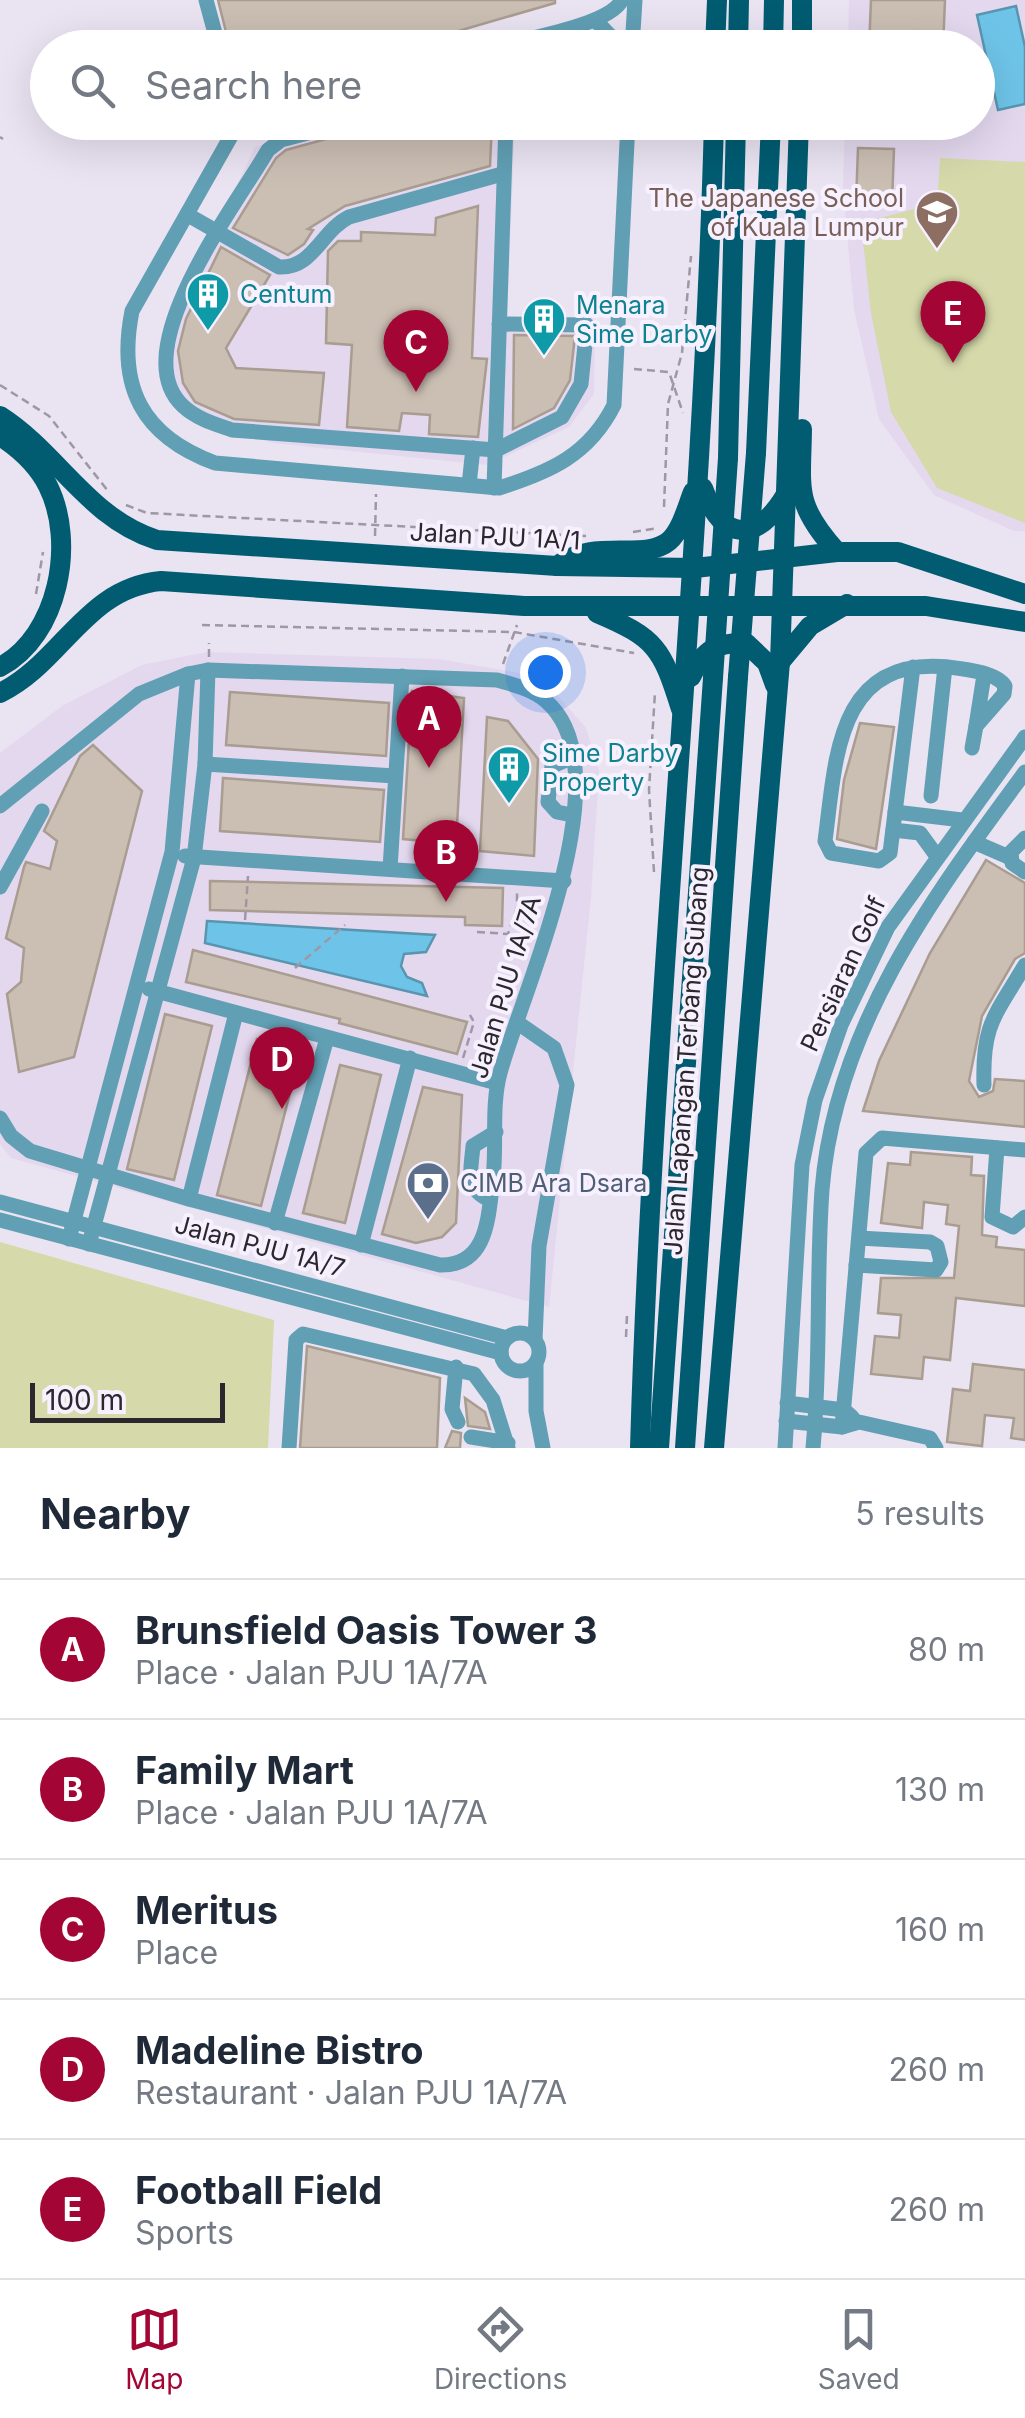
<!DOCTYPE html>
<meta charset="utf-8">
<style>
:root{--surface:#fff;--page:#f6f6f7;--text:#1f2937;--muted:#747a83;--line:#e0e1e3;--accent:#a30635}
body{margin:0;font-family:Inter,sans-serif;background:var(--page);color:var(--text)}
.scale{position:absolute;left:30px;bottom:25px;width:195px;box-sizing:border-box;padding-left:10px;border:5px solid #2a282d;border-top:0;font-size:28px;line-height:35px;white-space:nowrap;color:#2a282d;-webkit-text-stroke:8px #f7f0ff;paint-order:stroke}
.you{position:absolute;left:545px;top:672px;width:35px;height:35px;margin:-25px;border:8px solid #fff;border-radius:50%;background:#1a73e8;box-shadow:0 0 0 15px #1a73e833}
.badge{display:grid;place-items:center;width:65px;height:65px;border-radius:50%;background:var(--accent);color:#fff;font-size:32px;font-weight:700}
.pin{position:absolute;translate:-50% -82px;filter:drop-shadow(0 2px 5px #0008)}
.pin::after{content:'';position:absolute;top:52px;width:35px;height:30px;background:inherit;clip-path:polygon(0 0,100% 0,50% 100%)}
.list{margin:0;padding:0;list-style:none}
h2{display:flex;justify-content:space-between;align-items:center;height:130px;margin:0;padding:0 40px;font-size:42px}
h2 small{font-size:32px;font-weight:400;color:var(--muted)}
.list li{display:grid;grid-template-columns:65px 1fr auto;gap:30px;align-items:center;box-sizing:border-box;height:140px;padding:0 40px;border-top:2px solid var(--line)}
.list b{display:block;font-size:38px;white-space:nowrap}
.list p{margin:0;font-size:32px;white-space:nowrap;color:var(--muted)}
.list em{font-size:32px;font-style:normal;color:var(--muted)}
.icon{flex:none;width:55px;height:55px;fill:none;stroke:currentColor;stroke-width:2;stroke-linecap:round;stroke-linejoin:round}
.map{position:relative;flex:none;width:1025px;height:1448px;overflow:hidden}
.search{position:absolute;background:var(--surface);box-shadow:0 10px 40px #0002;left:30px;right:30px;top:30px;height:110px;display:flex;align-items:center;gap:25px;box-sizing:border-box;padding:0 35px;border-radius:55px;color:var(--muted);font-size:38px}
.sheet{height:830px;background:var(--surface)}
nav{display:flex;justify-content:space-around;align-items:center;box-sizing:border-box;height:140px;border-top:2px solid var(--line);background:var(--surface);font-size:28px;color:var(--muted)}
nav a{display:grid;justify-items:center;gap:5px}
nav .on{color:var(--accent)}
.map>svg:first-child{display:block}
.built{fill:#e3d8ee}
.green{fill:#d6d9aa}
.water{fill:#6ec4e8;stroke:#5a95b0;stroke-width:2.5}
.building{fill:#cbbeb3;stroke:#a99c91;stroke-width:2.5;fill-rule:evenodd}
.lines{fill:none;stroke-linecap:round;stroke-linejoin:round}
.path{stroke:#9d98a3;stroke-width:2.5;stroke-dasharray:8 5;stroke-linecap:butt}
.minor{stroke:#619fb4;stroke-width:15}
.major{stroke:#015c72;stroke-width:20}
.major-bridge{stroke:#015c72;stroke-width:20}
.labels{text-anchor:middle;stroke-width:8;stroke-linejoin:round;paint-order:stroke}
.education-label{font-size:25px;fill:#785e54;stroke:#f7f0ff;text-anchor:end}
.culture-label{font-size:25px;fill:#0d838f;stroke:#f7f0ff;text-anchor:start}
.street-label{font-size:25px;fill:#2a282d;stroke:#f7f0ff}
.service-label{font-size:25px;fill:#4e5e75;stroke:#f7f0ff;text-anchor:start}
</style>
<div class="map">
<svg width="1025" height="1448" viewBox="0 0 1025 1448">
<rect width="100%" height="100%" fill="#eae3f2"/>
<g class="built">
<polygon points="849,0 1025,0 1025,531 1014,531 934,495 879,419 854,309 843,190 845,123 978,122 978,48 848,47"/>
<polygon points="348,123 515,123 507,317 595,320 594,394 569,427 487,465 273,443 176,410 158,352 255,147"/>
<polygon points="207,652 439,659 519,673 557,695 586,728 599,771 591,896 549,1307 11,1158 0,1144 0,753 62,706 142,665"/>
</g>
<g class="green">
<polygon points="940,158 1025,162 1025,523 937,488 891,412 871,313 861,223 937,203"/>
<polygon points="0,1242 274,1320 268,1448 0,1448"/>
</g>
<g class="water">
<polygon points="1016,6 1025,47 1025,104 998,110 977,15"/>
<polygon points="207,921 435,935 426,952 404,954 401,966 407,977 422,983 427,996 205,943"/>
</g>
<g class="building">
<polygon points="218,0 555,0 555,3 400,48 230,48"/>
<polygon points="871,0 945,0 943,48 869,48"/>
<polygon points="388,122 492,122 490,166 345,206 308,229 313,230 304,244 288,255 233,228 276,158 286,150"/>
<polygon points="858,148 894,149 892,204 856,203"/>
<path d="M478,206l-6,152 15,1 -9,78 -49,-3 1,-19 -28,-2 -3,18 -52,-4 5,-82 -26,-2 2,-92 10,-10h23v-9l74,3 1,-17zM387,337l30,1 1,8h18l-6,25 -24,-2 1,-12 -20,-1z"/>
<polygon points="221,247 270,275 226,348 236,368 324,373 319,425 234,419 195,402 183,383 178,351 186,319"/>
<polygon points="514,335 575,336 570,380 554,408 513,429"/>
<polygon points="412,691 464,698 456,844 403,839"/>
<polygon points="230,692 389,703 386,756 226,745"/>
<polygon points="487,717 508,721 538,759 534,856 480,851"/>
<polygon points="860,723 894,727 876,849 837,839 844,780"/>
<polygon points="93,745 142,791 74,1057 19,1072 7,994 21,982 24,948 6,938 24,867 26,862 50,869 57,841 44,831 80,756"/>
<polygon points="223,778 384,790 380,842 220,831"/>
<polygon points="986,860 1025,883 1025,953 1015,959 982,1016 969,1081 979,1097 993,1091 995,1079 1025,1081 1025,1127 863,1111 879,1061 930,953"/>
<polygon points="210,881 503,888 502,926 465,925 465,917 210,910"/>
<polygon points="193,950 467,1022 457,1054 339,1023 340,1019 186,982"/>
<polygon points="165,1014 212,1026 174,1180 127,1169"/>
<polygon points="257,1039 301,1050 261,1206 217,1195"/>
<polygon points="340,1065 381,1075 345,1223 303,1213"/>
<polygon points="423,1087 462,1095 456,1223 442,1237 416,1243 382,1234"/>
<polygon points="911,1152 972,1157 971,1175 984,1176 982,1235 997,1237 996,1247 1025,1250 1025,1306 956,1298 950,1360 924,1357 922,1379 871,1374 875,1336 899,1338 901,1315 878,1313 881,1278 954,1278 959,1226 946,1224 948,1205 924,1202 922,1228 881,1223 888,1163 910,1165"/>
<polygon points="307,1346 440,1378 437,1448 300,1448"/>
<polygon points="973,1364 1025,1370 1025,1440 1011,1438 1014,1418 985,1415 982,1446 947,1442 953,1389 970,1391"/>
<polygon points="465,1398 485,1412 490,1429 468,1426"/>
<polygon points="452,1431 461,1433 460,1448 445,1448"/>
</g>
<g class="lines">
<g class="path">
<polyline points="0,137 3,139"/>
<polyline points="634,369 669,372 683,413"/>
<polyline points="0,385 49,416 108,491"/>
<polyline points="126,505 147,513 586,536"/>
<polyline points="664,507 668,404 682,353 691,256"/>
<polyline points="633,532 658,528"/>
<polyline points="375,536 376,494"/>
<polyline points="36,594 43,552"/>
<polyline points="202,625 514,632 634,653"/>
<polyline points="209,657 209,643"/>
<polyline points="503,664 517,625"/>
<polyline points="654,872 649,790 655,692"/>
<polyline points="245,920 248,876"/>
<polyline points="477,932 508,934 517,907 517,893"/>
<polyline points="295,968 345,925"/>
<polyline points="463,1058 474,1022 470,1015"/>
<polyline points="626,1337 627,1315"/>
</g>
<g class="minor">
<polyline points="206,0 219,48"/>
<polyline points="595,20 622,48"/>
<path d="M491,48c29,-8 118,-22 131,-48"/>
<polyline points="632,48 635,0"/>
<path d="M239,122l-107,189c-15,76 10,125 83,152l284,25c51,-16 90,-33 115,-83l14,-283"/>
<path d="M350,122l-69,18 -13,10c-31,54 -145,201 -85,256 14,13 32,18 49,24l264,20 66,-33 19,-33 6,-59 -88,-1"/>
<path d="M188,215l91,52c34,2 43,-37 70,-50l153,-43"/>
<polyline points="469,485 473,448"/>
<polyline points="494,488 506,122"/>
<path d="M913,667l-23,186 -11,8 -48,-8 -6,-12c11,-82 11,-185 123,-174 16,2 48,5 57,19l-1,8 -28,32 8,-51"/>
<polyline points="972,748 976,726"/>
<polyline points="205,764 395,776"/>
<polyline points="931,796 945,667"/>
<path d="M0,806l139,-112 49,-20 20,-4 289,10c17,5 35,9 49,21 80,69 -24,290 -46,372 -9,33 -3,72 -7,106 -5,36 -4,87 -53,86l-251,-66 -159,-48 -19,-15 -11,-18"/>
<polyline points="895,812 962,820"/>
<polyline points="572,815 557,812 548,802 552,766 573,757"/>
<polyline points="893,830 920,833 936,855"/>
<polyline points="1025,838 1011,852 1012,863 1025,872"/>
<polyline points="974,842 1011,858"/>
<polyline points="185,856 564,881"/>
<polyline points="390,869 402,676"/>
<polyline points="0,887 42,811"/>
<polyline points="149,989 497,1083"/>
<polyline points="518,1023 554,1048 567,1085 539,1246 535,1340"/>
<path d="M984,1085c-2,-61 11,-69 41,-120"/>
<polyline points="997,1148 992,1217 1013,1227 1025,1217"/>
<polyline points="189,1199 236,1013"/>
<path d="M490,1200c-26,-11 -19,-29 -17,-54l23,-14"/>
<polyline points="0,1202 507,1338"/>
<polyline points="0,1220 501,1353"/>
<polyline points="275,1223 327,1038"/>
<polyline points="69,1239 172,852 188,674"/>
<polyline points="89,1244 194,858 205,764 208,670"/>
<polyline points="361,1245 410,1058"/>
<polyline points="856,1265 936,1270 941,1262 937,1246 930,1242 859,1238"/>
<circle cx="520" cy="1352" r="19"/>
<polyline points="536,1363 536,1411 543,1448"/>
<polyline points="456,1367 452,1409 458,1422"/>
<polyline points="787,1403 844,1410 852,1417"/>
<polyline points="786,1421 842,1427 859,1422 930,1438 936,1448"/>
<polyline points="842,1427 866,1153 882,1138 1025,1150"/>
<polyline points="471,1437 508,1443"/>
<polyline points="289,1448 296,1340 303,1334 474,1374 493,1400 508,1448"/>
<polyline points="785,1448 802,1165 815,1100 841,1025 888,927 1025,737"/>
<path d="M813,1448c8,-86 3,-172 9,-258 13,-162 110,-292 203,-418"/>
</g>
<g class="major">
<polyline points="715,48 717,0"/>
<polyline points="738,48 739,0"/>
<polyline points="773,48 774,0"/>
<polyline points="802,48 802,0"/>
<path d="M0,416c58,37 88,102 157,124l400,26 138,2 142,-16h61l127,42"/>
<path d="M802,429c-1,62 -8,75 35,123"/>
<path d="M0,436c20,13 37,28 48,50 28,56 11,150 -48,181"/>
<polyline points="756,453 771,122"/>
<polyline points="728,458 736,122"/>
<path d="M703,488c19,53 53,56 82,8"/>
<path d="M557,566c37,-29 87,-4 112,-25 12,-10 18,-34 24,-49"/>
<path d="M597,613c59,25 65,35 84,96"/>
<polyline points="780,662 810,626 847,604"/>
<path d="M691,677c12,-27 25,-35 55,-34l21,20 8,22"/>
<path d="M0,693c62,-30 85,-105 161,-112l363,25h402l99,16"/>
<path d="M640,1448c13,-443 62,-883 74,-1326"/>
<polyline points="659,1448 713,678"/>
<polyline points="685,1448 738,677"/>
<polyline points="714,1448 780,662 799,122"/>
</g>
<g class="major-bridge">
<polyline points="738,677 756,453"/>
<polyline points="713,678 728,458"/>
</g>
</g>
<defs>
<g id="school-pin" transform="scale(2.25)"><path d="M0 17L-7.5 6A9.5 9.5 0 1 1 7.5 6Z" fill="#8d6e63" stroke="#f7f0ff"/><path d="M0-5L7-2L0 1L-7-2ZM-4 1L0 2.5L4 1V4Q0 6-4 4Z" fill="#fff"/></g>
<g id="building-pin" transform="scale(2.25)"><path d="M0 17L-7.5 6A9.5 9.5 0 1 1 7.5 6Z" fill="#0f9aa8" stroke="#f7f0ff"/><path d="M-4-6H4V6H1V3H-1V6H-4ZM-2.5-4.3h1.7v1.8h-1.7ZM.8-4.3h1.7v1.8H.8ZM-2.5-1h1.7V.8h-1.7ZM.8-1h1.7V.8H.8Z" fill="#fff"/></g>
<g id="bank-pin" transform="scale(2.25)"><path d="M0 17L-7.5 6A9.5 9.5 0 1 1 7.5 6Z" fill="#5c6f8a" stroke="#f7f0ff"/><path d="M-6-4H6V4H-6ZM0-2.3a2.3 2.3 0 1 0 0 4.6a2.3 2.3 0 1 0 0-4.6Z" fill="#fff"/></g>
</defs>
<g fill-rule="evenodd">
<use href="#school-pin" x="937" y="212"/>
<use href="#building-pin" x="208" y="294"/>
<use href="#building-pin" x="544" y="319"/>
<use href="#building-pin" x="509" y="767"/>
<use href="#bank-pin" x="428" y="1183"/>
</g>
<g class="labels">
<g class="education-label">
<text x="904" y="207">The Japanese School<tspan x="904" dy="29">of Kuala Lumpur</tspan></text>
</g>
<g class="culture-label">
<text x="240" y="303">Centum</text>
<text x="576" y="314">Menara<tspan x="576" dy="29">Sime Darby</tspan></text>
<text x="542" y="762">Sime Darby<tspan x="542" dy="29">Property</tspan></text>
</g>
<g class="street-label">
<text transform="translate(495 536) rotate(3)" y="9">Jalan PJU 1A/1</text>
<text transform="translate(843 974) rotate(-65)" y="9">Persiaran Golf</text>
<text transform="translate(505 987) rotate(-73)" y="9">Jalan PJU 1A/7A</text>
<text transform="translate(686 1061) rotate(-86)" y="9">Jalan Lapangan Terbang Subang</text>
<text transform="translate(260 1246) rotate(15)" y="9">Jalan PJU 1A/7</text>
</g>
<g class="service-label">
<text x="460" y="1192">CIMB Ara Dsara</text>
</g>
</g>
</svg>
<div class="scale">100 m</div>
<div class="you"></div>
<div class="pin badge" style="left:429px;top:768px">A</div>
<div class="pin badge" style="left:446px;top:902px">B</div>
<div class="pin badge" style="left:416px;top:392px">C</div>
<div class="pin badge" style="left:282px;top:1109px">D</div>
<div class="pin badge" style="left:953px;top:363px">E</div>
<div class="search"><svg class="icon" aria-label="search" viewBox="0 0 24 24"><circle cx="10" cy="10" r="6"/><path d="M15 15l6 6"/></svg>Search here</div>
</div>
<section class="sheet">
<h2>Nearby<small>5 results</small></h2>
<ul class="list">
<li><span class="badge">A</span><div><b>Brunsfield Oasis Tower 3</b><p>Place · Jalan PJU 1A/7A</p></div><em>80 m</em></li>
<li><span class="badge">B</span><div><b>Family Mart</b><p>Place · Jalan PJU 1A/7A</p></div><em>130 m</em></li>
<li><span class="badge">C</span><div><b>Meritus</b><p>Place</p></div><em>160 m</em></li>
<li><span class="badge">D</span><div><b>Madeline Bistro</b><p>Restaurant · Jalan PJU 1A/7A</p></div><em>260 m</em></li>
<li><span class="badge">E</span><div><b>Football Field</b><p>Sports</p></div><em>260 m</em></li>
</ul>
</section>
<nav>
<a class="on"><svg class="icon" aria-label="map" viewBox="0 0 24 24"><path d="M3 6l6-2 6 2 6-2v14l-6 2-6-2-6 2zM9 4v14M15 6v14"/></svg>Map</a>
<a><svg class="icon" aria-label="directions" viewBox="0 0 24 24"><path d="M12 3l9 9-9 9-9-9zM9 14v-3h6M13 9l2 2-2 2"/></svg>Directions</a>
<a><svg class="icon" aria-label="saved" viewBox="0 0 24 24"><path d="M7 4h10v16l-5-4-5 4z"/></svg>Saved</a>
</nav>
